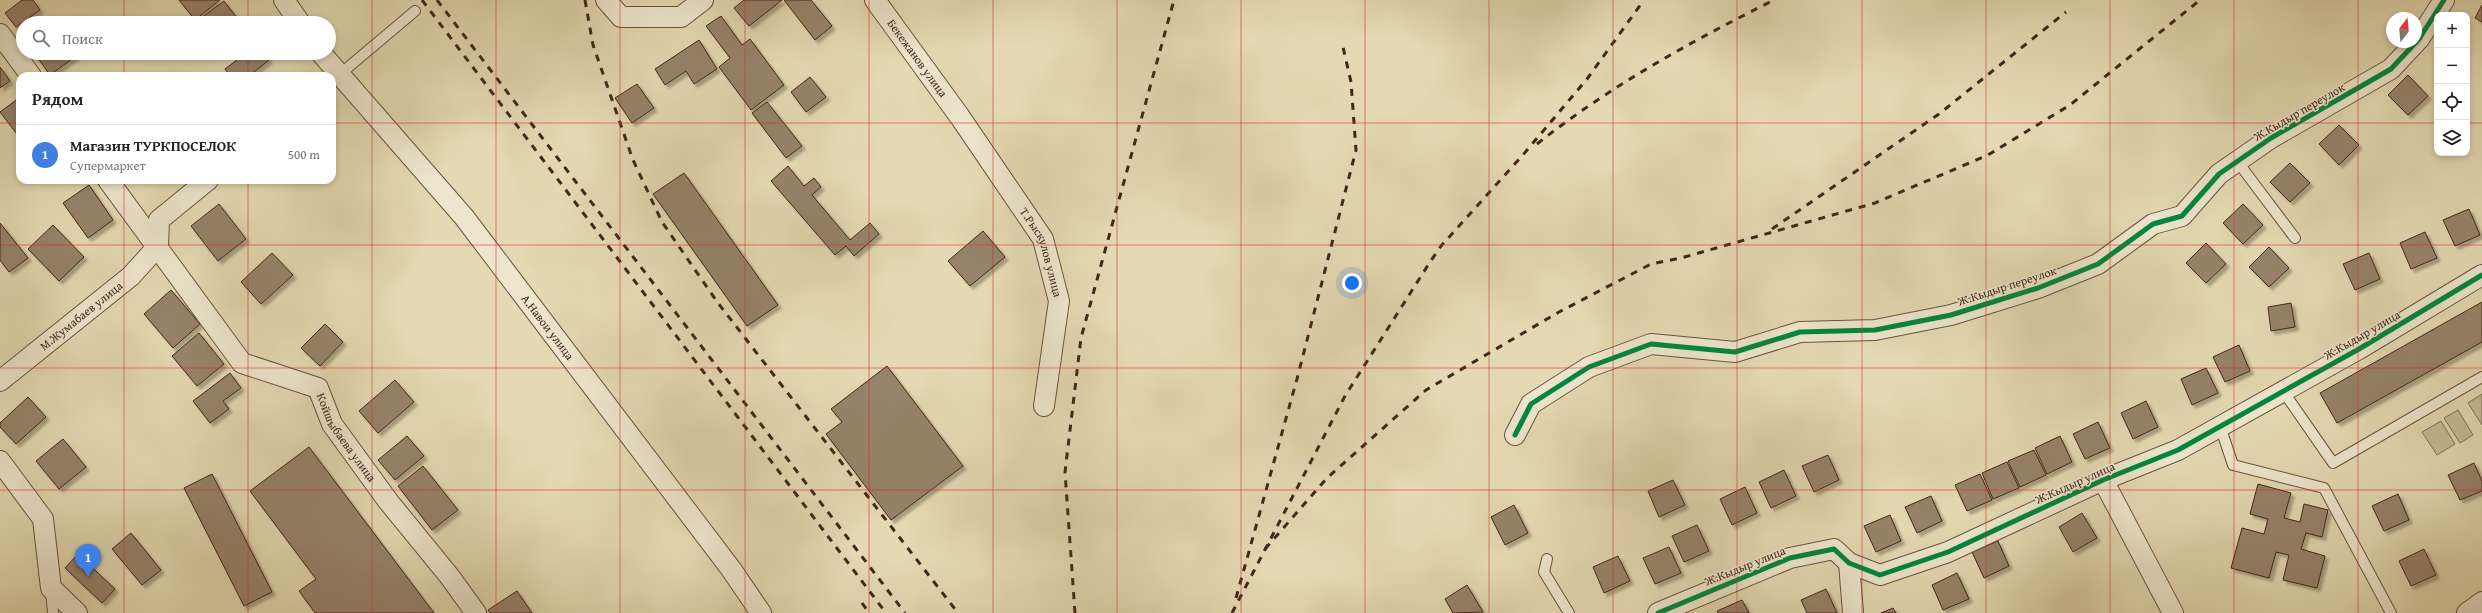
<!DOCTYPE html>
<html lang="ru">
<meta charset="utf-8">
<style>
:root{--surface:#fff;--page:#f6f6f6;--text:#222;--muted:#767676;--line:#e0e0e0;--accent:#db2777}
body{margin:0;font-family:"Gentium Book Plus",serif;background:var(--page);color:var(--text)}
.controls{position:absolute;right:12px;top:12px;display:grid;overflow:hidden;border-radius:8px;box-shadow:0 2px 6px #0003}
.controls button{width:36px;height:36px;display:grid;place-items:center;padding:0;border:0;border-bottom:1px solid var(--line);background:var(--surface);color:var(--text);font:20px sans-serif}
.compass{position:absolute;left:2386px;top:12px;width:36px;height:36px;border-radius:50%;background:var(--surface);box-shadow:0 2px 6px #0003;rotate:16deg}
.you{position:absolute;left:1352px;top:283px;width:14px;height:14px;margin:-10px;border:3px solid #fff;border-radius:50%;background:#1a73e8;box-shadow:0 0 0 6px #1a73e833}
.badge{display:grid;place-items:center;width:26px;height:26px;border-radius:50%;background:var(--accent);color:#fff;font-size:13px;font-weight:700}
.pin{position:absolute;translate:-50% -33px;filter:drop-shadow(0 1px 2px #0008)}
.pin::after{content:'';position:absolute;top:21px;width:14px;height:12px;background:inherit;clip-path:polygon(0 0,100% 0,50% 100%)}
.list{margin:0;padding:0;list-style:none}
h2{display:flex;justify-content:space-between;align-items:center;height:52px;margin:0;padding:0 16px;font-size:17px}
h2 small{font-size:13px;font-weight:400;color:var(--muted)}
.list li{display:grid;grid-template-columns:26px 1fr auto;gap:12px;align-items:center;box-sizing:border-box;height:60px;padding:0 16px;border-top:1px solid var(--line)}
.list b{display:block;font-size:15px;white-space:nowrap}
.list p{margin:0;font-size:13px;white-space:nowrap;color:var(--muted)}
.list em{font-size:13px;font-style:normal;color:var(--muted)}
.icon{flex:none;width:22px;height:22px;fill:none;stroke:currentColor;stroke-width:2;stroke-linecap:round;stroke-linejoin:round}
.map{position:relative;flex:none;width:2482px;height:613px;overflow:hidden}
.search{position:absolute;background:var(--surface);box-shadow:0 2px 6px #0003;left:16px;top:16px;width:320px;height:44px;display:flex;align-items:center;gap:10px;box-sizing:border-box;padding:0 14px;border-radius:22px;color:var(--muted);font-size:15px}
.panel{position:absolute;background:var(--surface);box-shadow:0 2px 6px #0003;left:16px;top:72px;width:320px;height:112px;border-radius:12px}
.map>svg:first-child{display:block}
.green{fill:#c9bb98;stroke:#86705a}
.building{fill:#97836a;stroke:#43261b;filter:url(#shadow)}
.lines{fill:none;stroke-linecap:round;stroke-linejoin:round}
.lane-casing{stroke:#6b5341;stroke-width:12}
.street-casing{stroke:#6b5341;stroke-width:22}
.lane{stroke:#ede6cd;stroke-width:10}
.street{stroke:#ede6cd;stroke-width:20}
.rail{stroke:#43261b;stroke-width:3;stroke-dasharray:7 7;stroke-linecap:butt}
.cycleway-casing{stroke:#ede6cd;stroke-width:8}
.cycleway{stroke:#00873e;stroke-width:5}
.grid{fill:none;stroke:#d62828;stroke-width:1;stroke-opacity:0.55}
.labels{text-anchor:middle;stroke-width:3;stroke-linejoin:round;paint-order:stroke}
.street-label{font-size:12px;fill:#43261b;stroke:#ede6cd}
</style>
<div class="map">
<svg width="2482" height="613" viewBox="0 0 2482 613">
<defs>
<filter id="shadow"><feDropShadow dx="3.5" dy="3.5" stdDeviation="1" flood-color="#0004"/></filter>
</defs>
<rect width="100%" height="100%" fill="#e4d9b2"/>
<filter id="stains"><feTurbulence type="fractalNoise" baseFrequency=".005" numOctaves="4"/><feColorMatrix values="0 0 0 0 .2 0 0 0 0 .09 0 0 0 0 .02 0 0 0 .5 -.17"/></filter>
<radialGradient id="worn" r=".72"><stop offset=".6" stop-color="#630" stop-opacity="0"/><stop offset="1" stop-color="#630" stop-opacity=".3"/></radialGradient>
<g class="green">
<polygon points="2482,394 2482,425 2468,403"/>
<polygon points="2458,410 2473,435 2460,443 2444,418"/>
<polygon points="2441,421 2455,444 2437,455 2422,432"/>
</g>
<g class="building">
<polygon points="22,0 33,0 40,10 16,27 5,13"/>
<polygon points="179,0 220,0 195,20"/>
<polygon points="744,0 782,0 749,26 734,8"/>
<polygon points="784,0 811,0 832,26 815,40"/>
<polygon points="224,1 241,23 197,23 196,22"/>
<polygon points="2482,5 2482,22 2475,18"/>
<polygon points="721,16 742,45 750,39 784,85 751,110 719,67 730,58 706,26"/>
<polygon points="699,40 717,69 694,84 686,71 665,85 655,69"/>
<polygon points="34,53 80,53 50,75"/>
<polygon points="246,53 264,53 269,60 249,76 230,76 225,69"/>
<polygon points="0,67 10,81 0,88"/>
<polygon points="2408,75 2428,96 2408,115 2388,95"/>
<polygon points="810,77 826,97 806,112 791,92"/>
<polygon points="637,84 654,108 632,123 615,98"/>
<polygon points="19,98 20,131 17,134 0,112"/>
<polygon points="767,102 802,146 786,158 752,113"/>
<polygon points="2339,125 2359,145 2339,165 2319,144"/>
<polygon points="2290,163 2310,183 2290,202 2270,182"/>
<polygon points="788,166 804,186 814,178 821,187 812,195 850,240 870,223 879,234 854,256 846,246 835,255 771,181"/>
<polygon points="684,173 778,305 747,326 653,194"/>
<polygon points="89,185 113,220 88,238 63,203"/>
<polygon points="219,204 246,239 218,261 191,226"/>
<polygon points="2243,204 2263,225 2243,244 2223,223"/>
<polygon points="2469,209 2480,235 2455,246 2443,220"/>
<polygon points="0,223 28,258 9,272 0,260"/>
<polygon points="53,225 84,257 59,281 28,249"/>
<polygon points="983,231 1005,257 970,286 948,261"/>
<polygon points="2425,232 2437,258 2411,269 2400,243"/>
<polygon points="2206,243 2226,264 2206,283 2186,263"/>
<polygon points="2269,247 2289,268 2269,287 2249,267"/>
<polygon points="272,253 293,275 261,304 241,282"/>
<polygon points="2369,253 2380,279 2355,290 2343,264"/>
<polygon points="171,290 200,324 173,348 144,314"/>
<polygon points="2482,302 2482,342 2337,423 2320,393"/>
<polygon points="2291,303 2295,327 2271,331 2268,307"/>
<polygon points="325,324 343,342 320,366 301,348"/>
<polygon points="199,333 224,364 197,386 172,356"/>
<polygon points="2239,345 2250,371 2225,382 2213,357"/>
<polygon points="887,366 963,466 891,520 826,434 842,422 831,409"/>
<polygon points="2206,368 2218,393 2192,405 2181,379"/>
<polygon points="230,373 241,388 223,401 229,409 210,423 193,401"/>
<polygon points="395,380 414,402 378,433 359,411"/>
<polygon points="28,397 46,417 16,444 0,427 0,423"/>
<polygon points="2146,401 2158,427 2133,439 2121,413"/>
<polygon points="2098,422 2110,448 2085,459 2073,434"/>
<polygon points="407,436 424,456 395,480 378,460"/>
<polygon points="2060,436 2072,462 2047,474 2035,448"/>
<polygon points="63,439 86,467 59,489 36,461"/>
<polygon points="309,447 434,613 315,613 299,591 316,579 250,491"/>
<polygon points="2034,450 2046,475 2020,487 2008,461"/>
<polygon points="1828,455 1839,480 1814,492 1802,466"/>
<polygon points="2007,462 2019,488 1993,499 1982,473"/>
<polygon points="2474,463 2482,481 2482,491 2460,500 2448,475"/>
<polygon points="423,466 458,510 432,530 398,486"/>
<polygon points="1784,470 1796,496 1771,508 1759,482"/>
<polygon points="212,474 272,592 244,606 184,488"/>
<polygon points="1980,474 1992,500 1967,511 1955,485"/>
<polygon points="1673,480 1685,505 1659,517 1648,491"/>
<polygon points="2258,484 2291,493 2284,518 2300,522 2304,504 2328,510 2322,537 2306,533 2301,549 2325,556 2317,588 2283,580 2289,555 2276,552 2269,578 2231,568 2242,528 2264,534 2268,519 2250,514"/>
<polygon points="1745,487 1757,513 1732,525 1720,499"/>
<polygon points="2398,494 2409,520 2384,531 2372,506"/>
<polygon points="1931,496 1942,521 1917,533 1905,507"/>
<polygon points="1514,505 1528,533 1505,545 1491,517"/>
<polygon points="2082,513 2097,538 2073,552 2059,527"/>
<polygon points="1890,515 1901,541 1876,552 1864,526"/>
<polygon points="1697,525 1709,551 1684,562 1672,536"/>
<polygon points="131,533 161,570 142,585 112,549"/>
<polygon points="1998,541 2009,566 1984,578 1972,552"/>
<polygon points="1669,547 1681,573 1655,584 1643,558"/>
<polygon points="2424,549 2436,575 2411,586 2399,561"/>
<polygon points="78,554 115,589 102,603 65,568"/>
<polygon points="1618,556 1630,581 1604,593 1593,567"/>
<polygon points="1957,573 1969,599 1943,610 1932,585"/>
<polygon points="1467,585 1483,612 1453,613 1445,599"/>
<polygon points="1826,589 1837,613 1807,613 1801,600"/>
<polygon points="517,591 532,613 490,613 488,610"/>
<polygon points="1742,600 1749,613 1718,613 1717,611"/>
<polygon points="1893,608 1896,613 1881,613"/>
</g>
<g class="lines">
<g class="lane-casing">
<g id="lane">
<polyline points="339,75 415,11"/>
<polyline points="2237,161 2295,238"/>
<polyline points="2283,391 2333,463 2482,377"/>
<polyline points="2220,426 2233,465 2324,488 2391,613"/>
<polyline points="1547,559 1544,572 1569,613"/>
<polyline points="51,590 53,613"/>
</g>
</g>
<g class="street-casing">
<g id="street">
<polyline points="284,0 300,23"/>
<polyline points="606,0 621,17 681,17 703,0"/>
<path id="s1" d="M875,0l85,117 83,122 16,62 -15,105"/>
<polyline points="0,34 31,76"/>
<path id="s2" d="M321,53l143,164 267,352 30,44"/>
<path id="s3" d="M108,180l134,183 76,25 14,36 56,77 62,76 26,36"/>
<path id="s4" d="M0,381l131,-105 27,-30 1,-26 49,-40"/>
<polyline points="1515,435 1531,404 1589,367 1651,344 1735,352 1800,332 1875,330 1951,315 2038,288 2098,264 2153,224 2182,216 2219,174 2271,138 2391,69 2419,39 2444,0"/>
<polyline points="0,461 43,519 51,588 77,613"/>
<polyline points="2103,480 2173,613"/>
<polyline points="1849,563 1853,613"/>
<polyline points="1658,613 1790,558 1834,549 1849,563 1880,575 1948,552 2103,480 2178,450 2359,349 2482,275"/>
<polyline points="2467,613 2482,602"/>
</g>
</g>
<use href="#lane" class="lane"/>
<use href="#street" class="street"/>
<g class="rail">
<polyline points="422,0 886,613"/>
<polyline points="437,0 905,613"/>
<polyline points="585,0 593,45 633,160 662,222 718,303 958,613"/>
<path d="M1537,144c73,-58 155,-103 237,-144"/>
<polyline points="1772,229 1939,114 2066,12"/>
<polyline points="1265,549 1327,478 1426,390 1559,312 1651,264 1681,258 1875,203 1988,155 2070,105 2200,0"/>
<polyline points="1236,598 1297,379 1356,150 1351,82 1343,47"/>
<polyline points="862,603 869,613"/>
<polyline points="1075,613 1065,472 1081,338 1174,0"/>
<polyline points="1232,613 1345,396 1430,262 1441,246 1522,156 1587,79 1644,0"/>
</g>
<g class="cycleway-casing">
<g id="cycleway">
<polyline points="1515,435 1531,404 1589,367 1651,344 1735,352 1800,332 1875,330 1951,315 2038,288 2098,264 2153,224 2182,216 2219,174 2271,138 2391,69 2419,39 2444,0"/>
<polyline points="1658,613 1790,558 1834,549 1849,563 1880,575 1948,552 2103,480 2178,450 2359,349 2482,275"/>
</g>
</g>
<use href="#cycleway" class="cycleway"/>
</g>
<path class="grid" d="M124,0v23M248,0v23M372,0v613M496,0v613M620,0v613M745,0v613M869,0v613M993,0v613M1117,0v613M1241,0v613M1365,0v613M1489,0v613M1613,0v613M1737,0v613M1862,0v613M1986,0v613M2110,0v613M2234,0v613M2358,0v613M124,53v23M248,53v23M0,123h20M332,123h2105M2467,123h15M124,180v433M248,180v433M0,245h2482M0,368h2482M0,490h2482"/>
<g class="labels">
<g class="street-label">
<text dy="4" stroke="none"><textPath href="#s1" startOffset="72">Бекежанов улица</textPath></text>
<text transform="translate(2299 112) rotate(-30)" y="4">Ж.Кыдыр переулок</text>
<text dy="4" stroke="none"><textPath href="#s1" startOffset="304">Т.Рыскулов улица</textPath></text>
<text transform="translate(2007 286) rotate(-18)" y="4">Ж.Кыдыр переулок</text>
<text dy="4" stroke="none"><textPath href="#s4" startOffset="104">М.Жумабаев улица</textPath></text>
<text dy="4" stroke="none"><textPath href="#s2" startOffset="356">А.Навои улица</textPath></text>
<text transform="translate(2362 335) rotate(-30)" y="4">Ж.Кыдыр улица</text>
<text dy="4" stroke="none"><textPath href="#s3" startOffset="364">Койшыбаева улица</textPath></text>
<text transform="translate(2075 483) rotate(-24)" y="4">Ж.Кыдыр улица</text>
<text transform="translate(1745 566) rotate(-22)" y="4">Ж.Кыдыр улица</text>
</g>
</g>
<rect width="100%" height="100%" filter="url(#stains)"/>
<rect width="100%" height="100%" fill="url(#worn)"/>
</svg>
<div class="controls">
<button>+</button>
<button>−</button>
<button><svg class="icon" aria-label="locate" viewBox="0 0 24 24"><circle cx="12" cy="12" r="6"/><path d="M12 2v4M12 18v4M2 12h4M18 12h4"/></svg></button>
<button><svg class="icon" aria-label="layers" viewBox="0 0 24 24"><path d="M12 4l9 5-9 5-9-5zM3 14l9 5 9-5"/></svg></button>
</div>
<svg class="compass" viewBox="-18 -18 36 36"><path d="M0-13l5 13h-10z" fill="#e53935"/><path d="M0 13l5-13h-10z" fill="#767676"/></svg>
<div class="you"></div>
<div class="pin badge" style="left:88px;top:577px;background:#3f7fe0">1</div>
<div class="search"><svg class="icon" aria-label="search" viewBox="0 0 24 24"><circle cx="10" cy="10" r="6"/><path d="M15 15l6 6"/></svg>Поиск</div>
<section class="panel">
<h2>Рядом<small></small></h2>
<ul class="list">
<li><span class="badge" style="background:#3f7fe0">1</span><div><b>Магазин ТУРКПОСЕЛОК</b><p>Супермаркет</p></div><em>500 m</em></li>
</ul>
</section>
</div>
